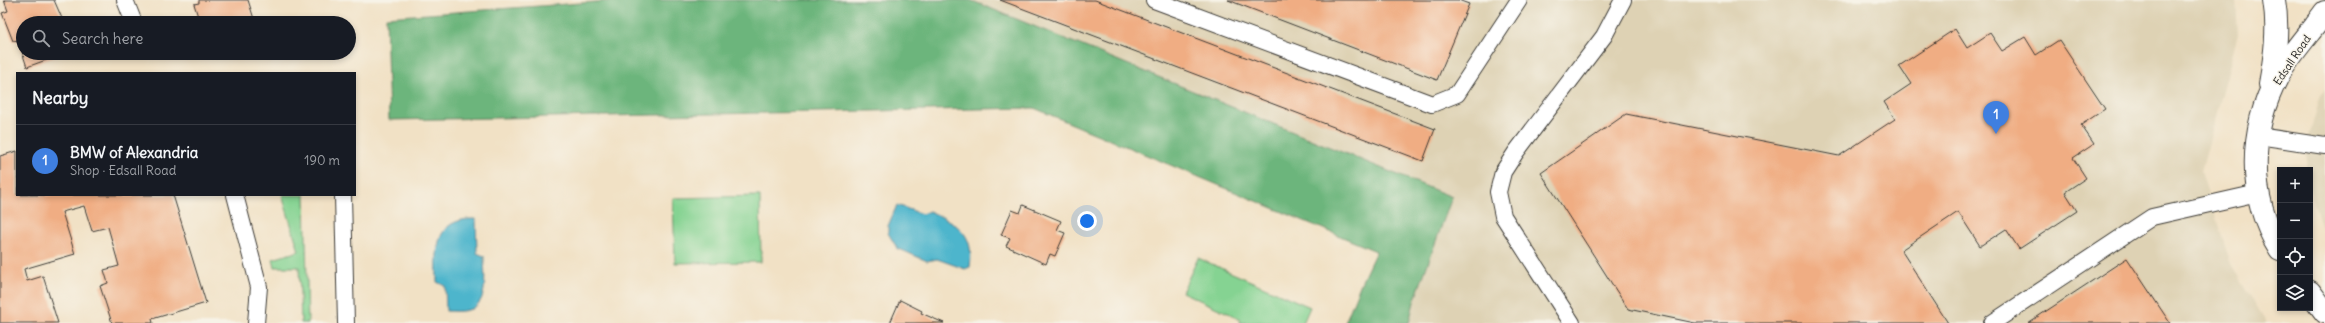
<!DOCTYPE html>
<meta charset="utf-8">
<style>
:root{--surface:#171b24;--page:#242831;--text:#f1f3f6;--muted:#9ea1a6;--line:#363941;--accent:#d690ce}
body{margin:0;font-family:Delius,sans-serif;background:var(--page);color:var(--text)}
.controls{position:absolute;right:12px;bottom:12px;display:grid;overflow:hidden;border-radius:0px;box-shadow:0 2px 6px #0003}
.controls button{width:36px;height:36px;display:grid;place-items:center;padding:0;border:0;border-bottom:1px solid var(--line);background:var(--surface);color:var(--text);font:20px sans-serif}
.you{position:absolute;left:1087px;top:221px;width:14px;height:14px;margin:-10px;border:3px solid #fff;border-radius:50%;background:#1a73e8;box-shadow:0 0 0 6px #1a73e833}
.badge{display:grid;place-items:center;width:26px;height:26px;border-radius:50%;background:var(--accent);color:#fff;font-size:13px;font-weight:700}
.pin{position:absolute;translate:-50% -33px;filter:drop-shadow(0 1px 2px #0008)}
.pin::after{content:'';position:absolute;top:21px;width:14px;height:12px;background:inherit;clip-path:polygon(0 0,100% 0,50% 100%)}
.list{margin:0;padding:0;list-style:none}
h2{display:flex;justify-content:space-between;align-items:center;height:52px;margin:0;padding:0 16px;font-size:17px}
h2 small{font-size:13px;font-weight:400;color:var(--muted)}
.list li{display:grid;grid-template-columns:26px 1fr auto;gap:12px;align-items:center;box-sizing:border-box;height:72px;padding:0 16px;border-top:1px solid var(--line)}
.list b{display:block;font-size:15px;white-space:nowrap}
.list p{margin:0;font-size:13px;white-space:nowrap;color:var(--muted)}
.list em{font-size:13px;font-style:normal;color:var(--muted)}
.icon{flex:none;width:22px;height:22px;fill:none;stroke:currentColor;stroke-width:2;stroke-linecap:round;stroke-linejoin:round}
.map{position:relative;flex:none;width:2325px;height:323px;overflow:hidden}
.search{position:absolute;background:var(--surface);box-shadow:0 2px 6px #0003;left:16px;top:16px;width:340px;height:44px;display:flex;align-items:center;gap:10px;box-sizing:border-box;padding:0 14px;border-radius:22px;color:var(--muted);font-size:15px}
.panel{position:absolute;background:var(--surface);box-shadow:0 2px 6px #0003;left:16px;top:72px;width:340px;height:124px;border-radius:0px}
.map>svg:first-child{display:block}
.built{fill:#ded2b4}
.green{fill:#85d392;stroke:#507857}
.forest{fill:#6cb57c;stroke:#44684c}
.water{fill:#4db5cc;stroke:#346874}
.building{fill:#f0ad83}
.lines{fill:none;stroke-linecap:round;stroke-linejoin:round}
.service-casing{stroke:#3c3a35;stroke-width:18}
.secondary-casing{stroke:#3c3a35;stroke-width:24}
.service{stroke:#fff;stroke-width:16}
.secondary{stroke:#fff;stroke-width:22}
.labels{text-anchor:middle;stroke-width:3;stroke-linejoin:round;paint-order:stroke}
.street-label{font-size:11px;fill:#1c1c1c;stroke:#f7f3e8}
</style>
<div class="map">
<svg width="2325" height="323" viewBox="0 0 2325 323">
<rect width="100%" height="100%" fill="#f7f3e8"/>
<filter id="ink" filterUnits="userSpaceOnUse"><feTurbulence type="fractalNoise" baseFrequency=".025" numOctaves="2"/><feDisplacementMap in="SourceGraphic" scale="8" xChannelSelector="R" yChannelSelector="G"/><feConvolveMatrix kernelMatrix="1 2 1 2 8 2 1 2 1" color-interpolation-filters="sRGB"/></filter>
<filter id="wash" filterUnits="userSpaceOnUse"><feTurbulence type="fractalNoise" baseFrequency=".012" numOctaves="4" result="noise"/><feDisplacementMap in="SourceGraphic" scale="16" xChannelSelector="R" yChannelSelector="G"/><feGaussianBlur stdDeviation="0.9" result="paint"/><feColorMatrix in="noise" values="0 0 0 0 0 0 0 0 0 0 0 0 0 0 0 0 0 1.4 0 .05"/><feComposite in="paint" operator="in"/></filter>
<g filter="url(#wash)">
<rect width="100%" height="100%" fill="#f1e1c5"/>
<g class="built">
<polygon points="970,0 2236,0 2238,34 2201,172 2231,265 2267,323 1409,323 1414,302 1451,197"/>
<polygon points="2325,90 2325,231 2321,225 2310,191 2310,170 2307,170 2305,150 2320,98"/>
</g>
<g class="green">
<polygon points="282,195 305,195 308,323 301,323 299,267 275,267 273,259 299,251"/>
<polygon points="760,196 761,262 675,263 673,198"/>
<polygon points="1198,258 1310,307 1303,323 1240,323 1241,319 1182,292"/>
</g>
<polygon class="forest" points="623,0 970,0 1452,197 1414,302 1409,323 1345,323 1361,283 1376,251 1034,108 389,120 386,17"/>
<g class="water">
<path d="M897,205l25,9 7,-3c27,12 46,21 41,56l-5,2 -28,-10 -10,2 -30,-13 -9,-15v-7z"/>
<path d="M468,219h8l1,34 7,3c0,17 6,49 -16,54 -7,2 -15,1 -22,1l-1,-25 -8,-4c0,-28 -5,-59 31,-63z"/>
</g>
<g id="blocks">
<g class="building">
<polygon points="4,0 54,0 64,23 23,23 23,53 65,53 27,67 18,40 13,41 2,13 8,11"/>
<polygon points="199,0 248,0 254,19 241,23 200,23 194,4 199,3"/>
<polygon points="1000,0 1095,0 1435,129 1423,161"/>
<polygon points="1228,0 1458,0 1469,4 1437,80"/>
<polygon points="1955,29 1967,48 1990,33 2002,51 2025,37 2036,55 2059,40 2105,109 2081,125 2094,144 2073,158 2086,178 2065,192 2077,211 2019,249 2006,229 1980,246 1958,212 1901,250 1948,323 1695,323 1628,309 1541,173 1626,114 1839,156 1895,119 1884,102 1911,84 1899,66"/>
<polygon points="17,151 17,195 173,195 206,303 152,319 153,323 112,323 100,286 108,283 104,270 119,266 108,227 92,231 84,206 62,212 75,254 24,269 27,281 43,276 58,323 0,323 0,156"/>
<polygon points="1023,205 1061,221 1057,230 1065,233 1055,256 1050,254 1046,264 1006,246 1010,238 1001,235 1012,210 1020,213"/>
<polygon points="2127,258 2170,323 2028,323"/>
<polygon points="900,300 922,311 921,313 944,323 890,323"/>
</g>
</g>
</g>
<g filter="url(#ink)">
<use href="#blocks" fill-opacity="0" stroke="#3c3a35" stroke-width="1"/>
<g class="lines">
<g class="service-casing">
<g id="service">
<polyline points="125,0 134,23"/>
<polyline points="1154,0 1432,104 1457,94 1519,0"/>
<polyline points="2258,136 2325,146"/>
<polyline points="235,195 259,287 256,323"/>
<polyline points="343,195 346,323"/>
<polyline points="1572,323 1503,216 1498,192 1503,172 1516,152 1604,36 1623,0"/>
<polyline points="1992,323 2152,217 2258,193"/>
</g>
</g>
<g class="secondary-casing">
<g id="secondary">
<path d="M2270,84c5,-28 9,-56 4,-84"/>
<path d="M2280,249c-33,-53 -31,-119 -2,-173 12,-22 32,-43 47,-64"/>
<polyline points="2310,292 2325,312"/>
</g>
</g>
<use href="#service" class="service"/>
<use href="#secondary" class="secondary"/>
</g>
</g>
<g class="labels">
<g class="street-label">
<text transform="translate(2292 60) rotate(-56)" y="4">Edsall Road</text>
</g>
</g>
</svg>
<div class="controls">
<button>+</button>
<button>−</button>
<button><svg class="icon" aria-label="locate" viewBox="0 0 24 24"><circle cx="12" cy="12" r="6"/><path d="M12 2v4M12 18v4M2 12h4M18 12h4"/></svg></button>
<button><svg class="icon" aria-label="layers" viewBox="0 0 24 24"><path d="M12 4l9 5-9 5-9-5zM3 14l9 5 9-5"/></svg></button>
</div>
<div class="you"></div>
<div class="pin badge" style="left:1996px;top:134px;background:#3f7fe0">1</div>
<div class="search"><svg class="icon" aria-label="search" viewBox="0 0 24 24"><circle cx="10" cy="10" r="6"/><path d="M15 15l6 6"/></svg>Search here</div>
<section class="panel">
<h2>Nearby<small></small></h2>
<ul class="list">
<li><span class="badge" style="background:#3f7fe0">1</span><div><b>BMW of Alexandria</b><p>Shop · Edsall Road</p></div><em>190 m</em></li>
</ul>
</section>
</div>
